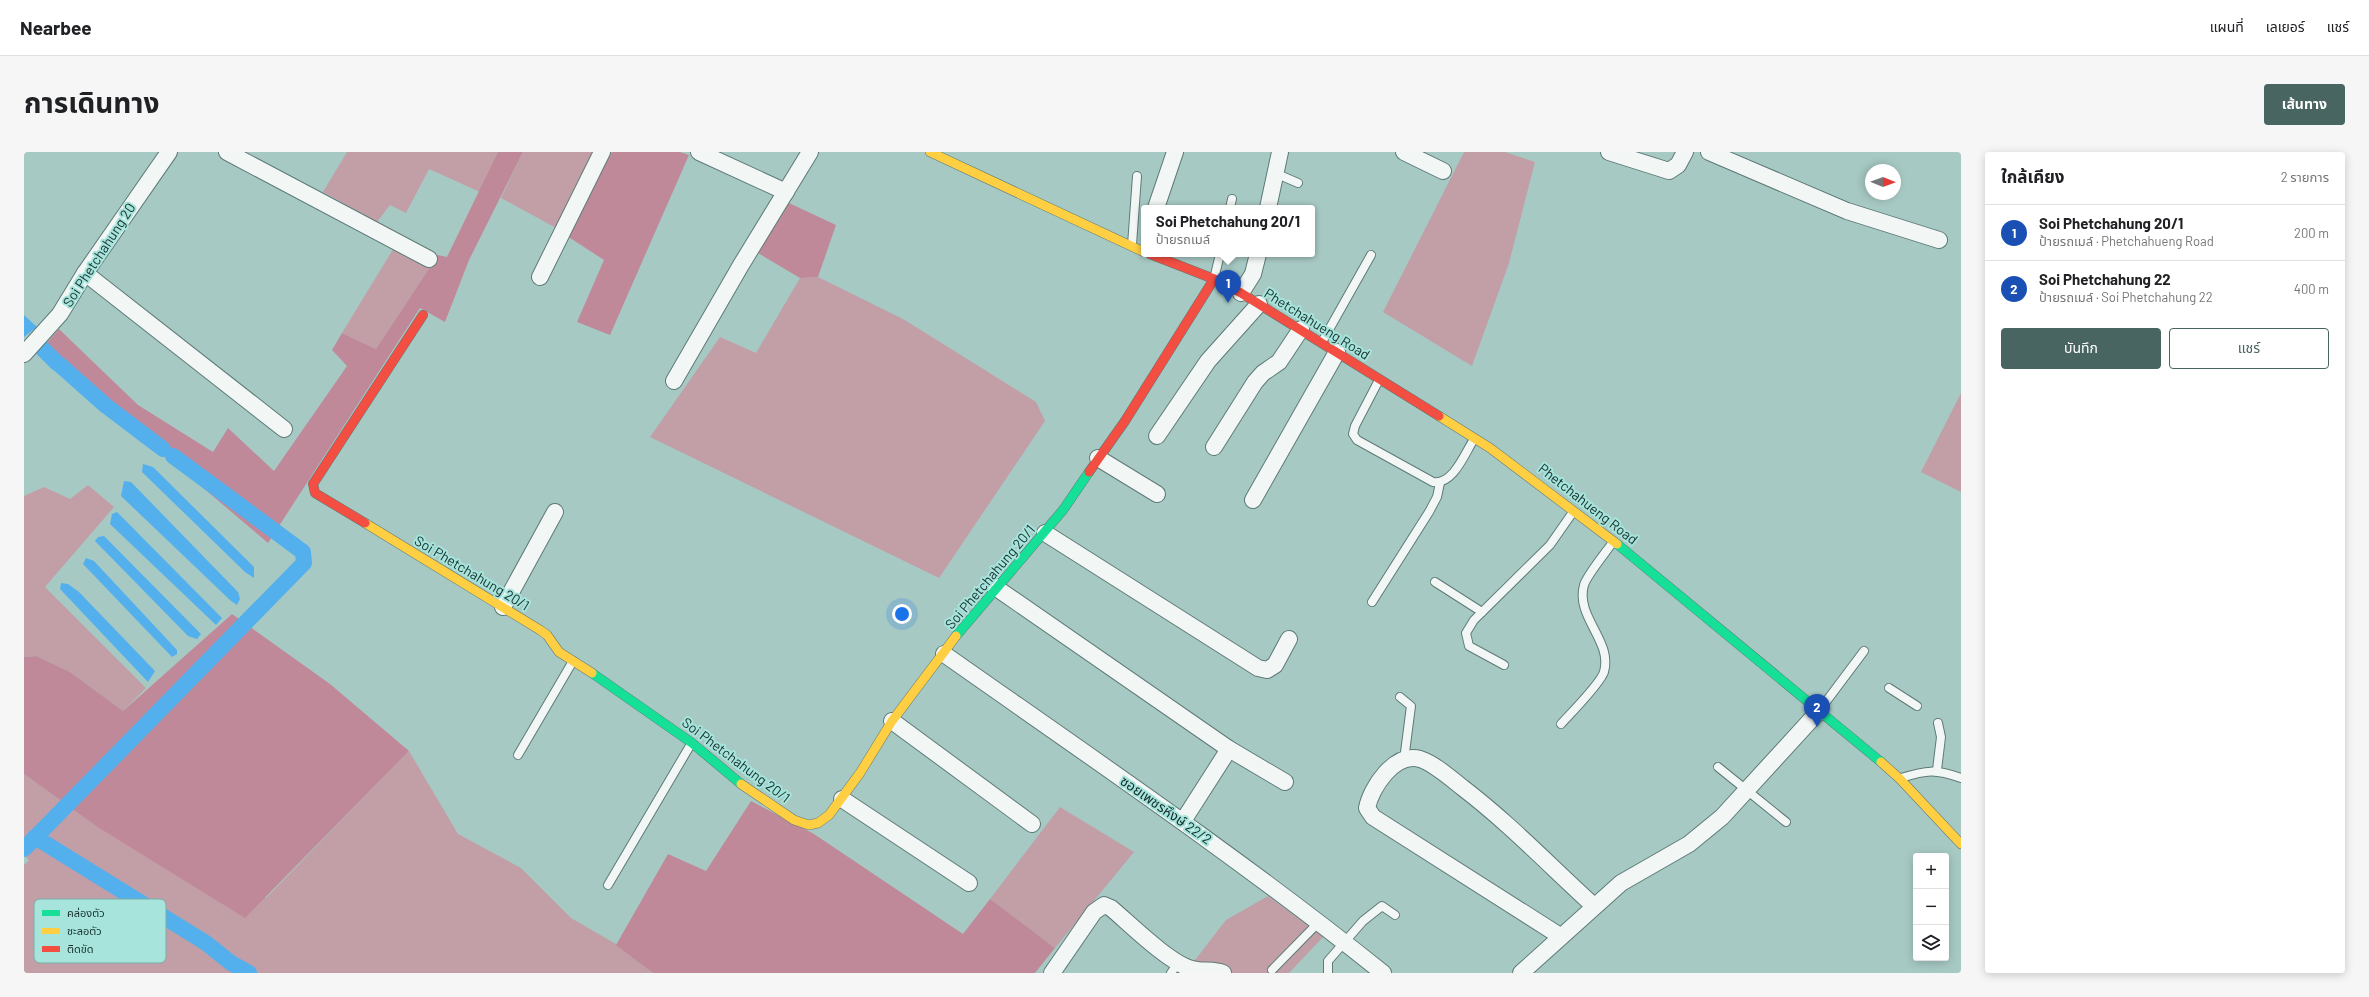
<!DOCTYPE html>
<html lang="th">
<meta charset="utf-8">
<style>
:root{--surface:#fff;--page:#f6f6f6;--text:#202124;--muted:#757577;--line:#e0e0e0;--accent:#496561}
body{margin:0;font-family:Barlow,"Noto Sans Thai",sans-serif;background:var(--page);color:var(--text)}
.controls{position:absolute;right:12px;bottom:12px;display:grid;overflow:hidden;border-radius:4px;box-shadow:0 2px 10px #0003}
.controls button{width:36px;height:36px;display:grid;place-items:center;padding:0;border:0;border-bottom:1px solid var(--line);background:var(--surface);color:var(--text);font:20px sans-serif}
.compass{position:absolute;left:1841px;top:12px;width:36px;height:36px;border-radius:50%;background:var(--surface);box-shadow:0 2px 10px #0003;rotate:91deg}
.you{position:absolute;left:878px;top:462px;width:14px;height:14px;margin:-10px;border:3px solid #fff;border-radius:50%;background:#1a73e8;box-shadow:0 0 0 6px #1a73e833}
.badge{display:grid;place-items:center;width:26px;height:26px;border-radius:50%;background:var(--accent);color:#fff;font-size:13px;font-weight:700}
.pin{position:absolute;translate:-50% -33px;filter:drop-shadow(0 1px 2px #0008)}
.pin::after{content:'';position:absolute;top:21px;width:14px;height:12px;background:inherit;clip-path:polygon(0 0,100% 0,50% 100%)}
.popup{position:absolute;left:1117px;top:53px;width:174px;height:52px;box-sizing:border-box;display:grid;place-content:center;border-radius:4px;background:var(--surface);filter:drop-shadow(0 1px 3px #0005);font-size:13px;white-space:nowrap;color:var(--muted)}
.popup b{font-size:15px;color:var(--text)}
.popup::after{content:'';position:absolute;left:50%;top:100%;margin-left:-8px;border:8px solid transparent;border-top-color:var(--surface)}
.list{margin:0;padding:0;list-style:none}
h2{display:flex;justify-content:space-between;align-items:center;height:52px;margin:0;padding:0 16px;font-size:17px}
h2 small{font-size:13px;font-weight:400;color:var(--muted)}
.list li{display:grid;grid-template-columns:26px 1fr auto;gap:12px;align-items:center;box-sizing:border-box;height:56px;padding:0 16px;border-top:1px solid var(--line)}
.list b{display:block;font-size:15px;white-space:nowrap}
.list p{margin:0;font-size:13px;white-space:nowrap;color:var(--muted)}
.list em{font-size:13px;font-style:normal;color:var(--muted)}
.actions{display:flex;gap:8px;padding:12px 16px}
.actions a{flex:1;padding:9px 0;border:1px solid var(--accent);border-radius:4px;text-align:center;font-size:14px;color:var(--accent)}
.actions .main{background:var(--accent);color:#fff}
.icon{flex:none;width:22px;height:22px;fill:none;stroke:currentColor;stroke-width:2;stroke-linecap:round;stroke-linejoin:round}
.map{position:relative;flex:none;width:1937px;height:821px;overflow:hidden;border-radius:4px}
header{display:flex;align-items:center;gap:24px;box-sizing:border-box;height:56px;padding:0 20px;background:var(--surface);border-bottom:1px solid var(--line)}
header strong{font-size:19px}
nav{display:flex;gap:22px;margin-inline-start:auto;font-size:14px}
.intro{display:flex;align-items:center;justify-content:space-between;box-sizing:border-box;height:96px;padding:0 24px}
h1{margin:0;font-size:28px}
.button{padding:10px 18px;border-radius:4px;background:var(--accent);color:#fff;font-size:14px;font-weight:700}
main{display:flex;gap:24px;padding:0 24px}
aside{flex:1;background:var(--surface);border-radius:4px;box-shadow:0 2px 10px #0003}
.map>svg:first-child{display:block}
.green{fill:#c29ea7}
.forest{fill:#c0899a}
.water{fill:#53b0ed}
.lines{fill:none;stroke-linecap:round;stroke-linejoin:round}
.canal{stroke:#53b0ed;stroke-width:16}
.lane-casing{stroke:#5e7a77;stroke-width:10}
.street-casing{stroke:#5e7a77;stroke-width:18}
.fast-casing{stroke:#5e7a77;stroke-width:10}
.slow-casing{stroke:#5e7a77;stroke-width:10}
.jam-casing{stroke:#5e7a77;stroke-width:10}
.lane{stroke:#f2f7f6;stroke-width:8}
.street{stroke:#f2f7f6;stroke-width:16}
.fast{stroke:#16e098;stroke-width:9}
.slow{stroke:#ffcf43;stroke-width:9}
.jam{stroke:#f24e42;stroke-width:9}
.labels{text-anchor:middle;stroke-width:4;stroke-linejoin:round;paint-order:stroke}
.street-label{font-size:14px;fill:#162f2c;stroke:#a6e4dc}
.key{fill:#a6e4dc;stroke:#7baea7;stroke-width:1}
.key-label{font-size:11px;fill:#162f2c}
</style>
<header>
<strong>Nearbee</strong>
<nav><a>แผนที่</a><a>เลเยอร์</a><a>แชร์</a></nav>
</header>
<div class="intro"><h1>การเดินทาง</h1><a class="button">เส้นทาง</a></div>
<main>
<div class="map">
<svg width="1937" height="821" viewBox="0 0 1937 821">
<rect width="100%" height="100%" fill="#a7c9c4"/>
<g class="green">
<polygon points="323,0 474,0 456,40 405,17 382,61 366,53 353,70 299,40"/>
<polygon points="499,0 574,0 534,77 477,46"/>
<polygon points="1440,0 1481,0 1511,10 1485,111 1448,214 1359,160"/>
<polygon points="371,94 414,103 352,197 318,181"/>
<polygon points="794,125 879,167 1012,250 1021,269 915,426 626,285 696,185 732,201 776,126"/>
<polygon points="1937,241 1937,340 1897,320"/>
<polygon points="64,333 90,355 21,435 122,536 99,559 46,520 12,504 0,505 0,344 20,335 46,347"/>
<polygon points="385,599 434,682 497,716 547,766 592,792 629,821 0,821 0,713 5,708 0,703 0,622 72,674 242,746"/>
<polygon points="1036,655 1110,700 1031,796 966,747"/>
<polygon points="1244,744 1299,785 1265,821 1161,821 1202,768"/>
</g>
<g class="forest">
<polygon points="474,0 499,0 445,108 421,170 396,156 244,391 131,295 117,290 13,202 35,177 114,253 189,300 204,276 250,319 323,214 308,198 318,181 352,197 414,103 423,105"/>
<polygon points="588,0 656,0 665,3 586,183 553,170 580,108 543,84"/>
<polygon points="765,51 812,73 794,125 776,126 734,101"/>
<polygon points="208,462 306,532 385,599 221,766 72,674 0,622 0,505 12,504 46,520 99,559"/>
<polygon points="727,649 790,682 939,782 966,747 1031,796 1011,821 629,821 592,793 644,702 682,719"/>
</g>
<g class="water">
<polygon points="0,163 13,175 0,185"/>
<polygon points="119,312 129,315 230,415 230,426 221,420 118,320"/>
<polygon points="100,329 107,330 214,440 216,447 213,453 207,449 97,344"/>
<polygon points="93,360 198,466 192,473 86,372 88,362"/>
<polygon points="80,384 177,482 173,487 164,484 71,389 74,385"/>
<polygon points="62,406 70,409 153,498 153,502 148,505 59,412"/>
<polygon points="37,431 44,432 55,440 131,519 124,530 36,437"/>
</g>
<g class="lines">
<g class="canal">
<polyline points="18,196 33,211"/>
<polyline points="36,213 81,253 139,297"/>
<polyline points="11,685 182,791 207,811 225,821"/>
<polyline points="0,697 280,411 279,400 149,304"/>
</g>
<g class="lane-casing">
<g id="lane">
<polyline points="1251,21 1274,31"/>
<polyline points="1206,56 1208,47"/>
<polyline points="1108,93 1113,24"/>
<polyline points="1190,127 1196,102"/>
<polyline points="1298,190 1347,103"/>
<path d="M1355,228l-24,46 -2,8 4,6 76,42c20,3 31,-27 41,-43"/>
<polyline points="1411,430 1458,460"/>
<polyline points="1348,450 1405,360 1413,345 1416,331"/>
<polyline points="1480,513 1445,494 1442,481 1450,468 1526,393 1549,360"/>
<polyline points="1865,536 1893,554"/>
<polyline points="1376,545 1387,554 1380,608"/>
<polyline points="1795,559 1840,499"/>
<path d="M1537,572c10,-11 39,-40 43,-52 9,-31 -29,-55 -20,-87 3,-10 22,-33 29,-43"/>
<polyline points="494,603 549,509"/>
<polyline points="1694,615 1762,670"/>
<polyline points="1913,618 1917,585 1914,571"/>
<path d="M1877,626c26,-8 34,-9 60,0"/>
<polyline points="584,733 667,592"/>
<polyline points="1248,818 1295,770"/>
<polyline points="1147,821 1154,811"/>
<polyline points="1304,821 1304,809 1339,769 1358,754 1371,763"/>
</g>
</g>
<g class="street-casing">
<g id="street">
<polyline points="203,0 405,107"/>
<polyline points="675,0 762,40"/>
<polyline points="1380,0 1419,19"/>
<polyline points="1585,0 1645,19 1654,13 1661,0"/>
<polyline points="1685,0 1823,59 1915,88"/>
<polyline points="1132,56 1151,0"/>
<polyline points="1244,56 1256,0"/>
<polyline points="61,121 260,277"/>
<polyline points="516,125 578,0"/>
<polyline points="1217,141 1229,122 1234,102"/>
<polyline points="0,202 36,162 61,121 145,0"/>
<polyline points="650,229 717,113 786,0"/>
<polyline points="1133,284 1184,209 1235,152"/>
<polyline points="1190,295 1231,230 1239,221 1255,210 1277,177"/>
<polyline points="1074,306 1133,342"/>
<polyline points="1229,348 1313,200"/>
<polyline points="1021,381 1234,516 1243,518 1251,513 1265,487"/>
<polyline points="971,435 1205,597 1159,669"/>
<polyline points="479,455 531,360"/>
<path d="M920,502c148,104 298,206 439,319"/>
<polyline points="868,569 1008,672"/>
<polyline points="1205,597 1261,630"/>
<polyline points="818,647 945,731"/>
<path d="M1536,784l-187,-119 -6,-9c4,-20 27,-56 53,-49 15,5 30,19 43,29 47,36 87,78 131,118"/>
<path d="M1028,821l42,-61 10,-7 7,3c19,16 58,55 81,61 11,3 21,0 31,4"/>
<polyline points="1497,821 1597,731 1665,692 1698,665 1795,559"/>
</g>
</g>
<g class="fast-casing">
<g id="fast">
<polyline points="1593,392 1857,610"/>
<polyline points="932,484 1039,358 1065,320"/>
<polyline points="568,521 668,591 717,632"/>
</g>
</g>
<g class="slow-casing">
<g id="slow">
<polyline points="906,0 1120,100"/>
<polyline points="1415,264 1466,296 1593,392"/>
<polyline points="341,371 516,478 523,483 535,500 568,521"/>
<polyline points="1857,610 1876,627 1937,692"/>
<polyline points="717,632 770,668 785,673 794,671 805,663 836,621 868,569 932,484"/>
</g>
</g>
<g class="jam-casing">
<g id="jam">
<polyline points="1126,102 1190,127 1217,141 1415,264"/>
<polyline points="1065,320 1101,269 1190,127"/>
<polyline points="341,371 291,341 289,332 399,163"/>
</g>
</g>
<use href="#lane" class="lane"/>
<use href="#street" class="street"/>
<use href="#fast" class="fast"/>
<use href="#slow" class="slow"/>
<use href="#jam" class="jam"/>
</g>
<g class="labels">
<g class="street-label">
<text transform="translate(75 103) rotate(-57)" y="5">Soi Phetchahung 20</text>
<text transform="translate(1293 172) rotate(32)" y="5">Phetchahueng Road</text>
<text transform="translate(1564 352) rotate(38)" y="5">Phetchahueng Road</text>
<text transform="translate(448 421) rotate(31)" y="5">Soi Phetchahung 20/1</text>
<text transform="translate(966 425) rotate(-50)" y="5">Soi Phetchahung 20/1</text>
<text transform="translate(712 608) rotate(37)" y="5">Soi Phetchahung 20/1</text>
<text transform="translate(1142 658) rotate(35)" y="5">ซอยเพชรหึงษ์ 22/2</text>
</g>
</g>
<rect x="10" y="747" width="132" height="64" rx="6" class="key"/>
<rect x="18" y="758" width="18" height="6" fill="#16e098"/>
<rect x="18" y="776" width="18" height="6" fill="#ffcf43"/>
<rect x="18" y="794" width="18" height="6" fill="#f24e42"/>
<g class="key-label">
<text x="43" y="765">คล่องตัว</text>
<text x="43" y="783">ชะลอตัว</text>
<text x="43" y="801">ติดขัด</text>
</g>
</svg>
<div class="controls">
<button>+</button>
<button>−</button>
<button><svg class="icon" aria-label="layers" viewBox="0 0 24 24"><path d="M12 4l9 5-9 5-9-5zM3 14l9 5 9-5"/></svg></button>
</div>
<svg class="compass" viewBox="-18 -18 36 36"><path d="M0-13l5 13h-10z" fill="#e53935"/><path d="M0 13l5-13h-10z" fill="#757577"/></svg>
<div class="you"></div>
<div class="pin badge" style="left:1204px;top:151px;background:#1a4fb4">1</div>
<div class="popup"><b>Soi Phetchahung 20/1</b>ป้ายรถเมล์</div>
<div class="pin badge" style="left:1793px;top:575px;background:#1a4fb4">2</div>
</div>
<aside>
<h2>ใกล้เคียง<small>2 รายการ</small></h2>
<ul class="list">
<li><span class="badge" style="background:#1a4fb4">1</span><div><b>Soi Phetchahung 20/1</b><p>ป้ายรถเมล์ · Phetchahueng Road</p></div><em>200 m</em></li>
<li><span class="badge" style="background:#1a4fb4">2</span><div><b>Soi Phetchahung 22</b><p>ป้ายรถเมล์ · Soi Phetchahung 22</p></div><em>400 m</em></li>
</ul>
<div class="actions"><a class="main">บันทึก</a><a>แชร์</a></div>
</aside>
</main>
